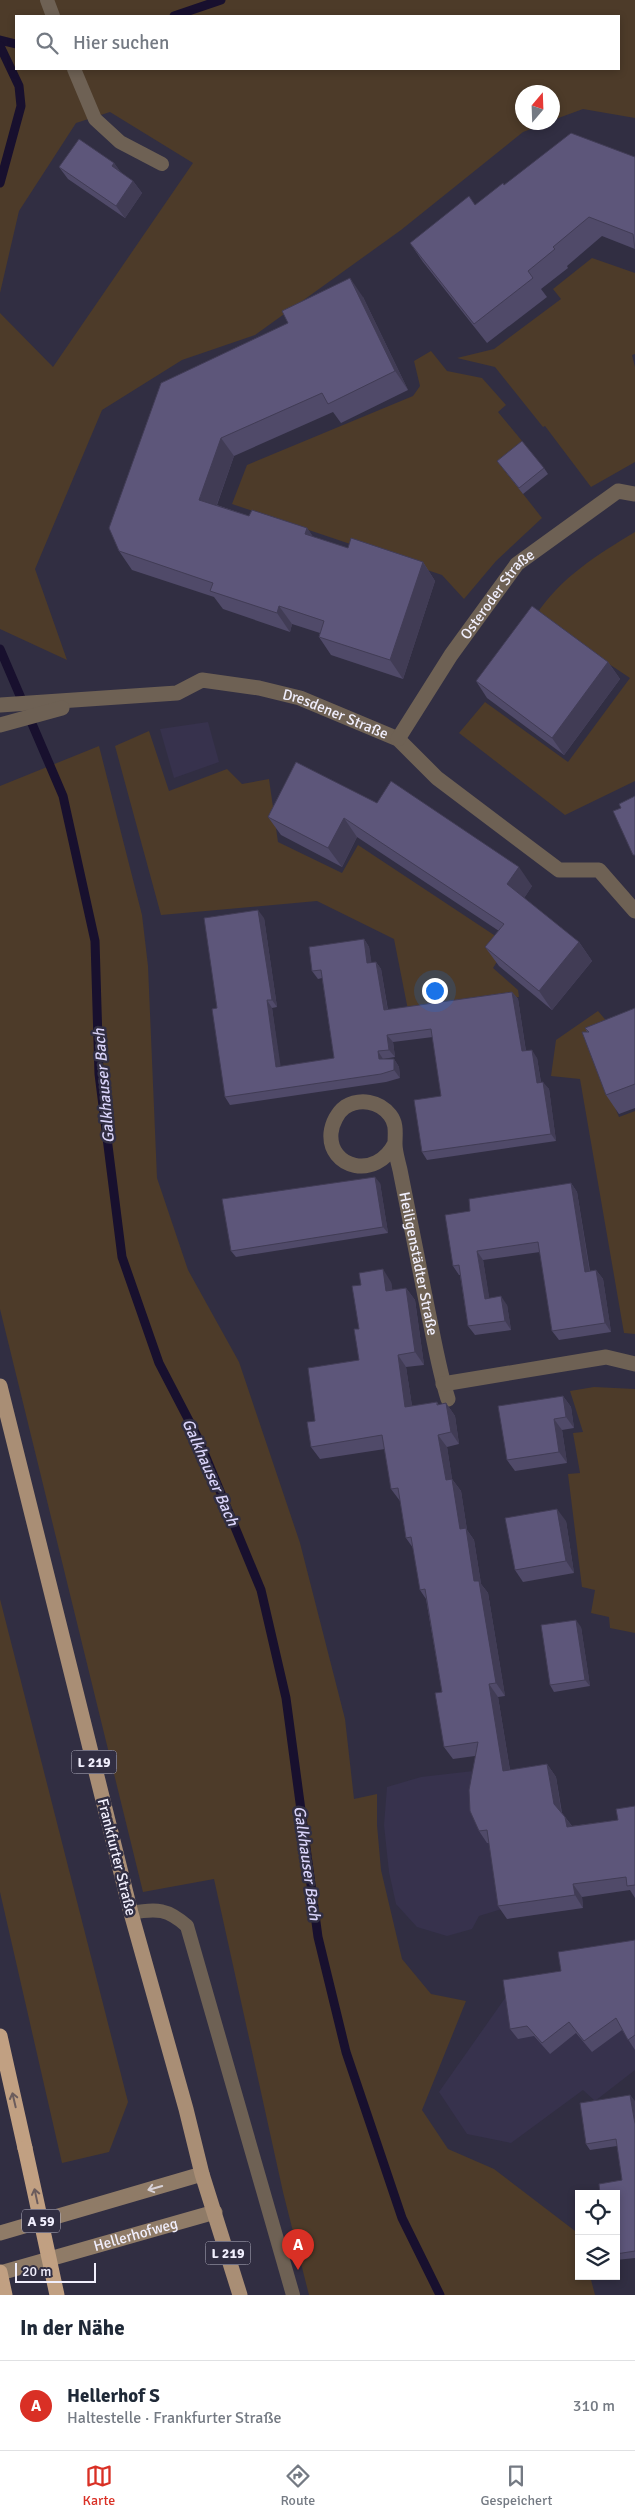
<!DOCTYPE html>
<html lang="de">
<meta charset="utf-8">
<style>
:root{--surface:#fff;--page:#f6f6f7;--text:#1f2937;--muted:#747a83;--line:#e0e1e3;--accent:#d93025}
body{margin:0;font-family:Signika,sans-serif;background:var(--page);color:var(--text)}
.controls{position:absolute;right:15px;bottom:15px;display:grid;overflow:hidden;border-radius:0px;box-shadow:0 2px 8px #0003}
.controls button{width:45px;height:45px;display:grid;place-items:center;padding:0;border:0;border-bottom:1px solid var(--line);background:var(--surface);color:var(--text);font:25px sans-serif}
.compass{position:absolute;left:515px;top:85px;width:45px;height:45px;border-radius:50%;background:var(--surface);box-shadow:0 2px 8px #0003;rotate:19deg}
.scale{position:absolute;left:15px;bottom:12px;width:81px;box-sizing:border-box;padding-left:5px;border:2px solid #f1effd;border-top:0;font-size:14px;line-height:18px;white-space:nowrap;color:#f1effd;-webkit-text-stroke:4px #312e42;paint-order:stroke}
.you{position:absolute;left:434px;top:990px;width:18px;height:18px;margin:-12px;border:4px solid #fff;border-radius:50%;background:#1a73e8;box-shadow:0 0 0 8px #1a73e833}
.badge{display:grid;place-items:center;width:32px;height:32px;border-radius:50%;background:var(--accent);color:#fff;font-size:16px;font-weight:700}
.pin{position:absolute;translate:-50% -41px;filter:drop-shadow(0 1px 2px #0008)}
.pin::after{content:'';position:absolute;top:26px;width:18px;height:15px;background:inherit;clip-path:polygon(0 0,100% 0,50% 100%)}
.list{margin:0;padding:0;list-style:none}
h2{display:flex;justify-content:space-between;align-items:center;height:65px;margin:0;padding:0 20px;font-size:21px}
h2 small{font-size:16px;font-weight:400;color:var(--muted)}
.list li{display:grid;grid-template-columns:32px 1fr auto;gap:15px;align-items:center;box-sizing:border-box;height:90px;padding:0 20px;border-top:1px solid var(--line)}
.list b{display:block;font-size:19px;white-space:nowrap}
.list p{margin:0;font-size:16px;white-space:nowrap;color:var(--muted)}
.list em{font-size:16px;font-style:normal;color:var(--muted)}
.icon{flex:none;width:28px;height:28px;fill:none;stroke:currentColor;stroke-width:2;stroke-linecap:round;stroke-linejoin:round}
.map{position:relative;flex:none;width:635px;height:2295px;overflow:hidden}
.search{position:absolute;background:var(--surface);box-shadow:0 2px 8px #0003;left:15px;right:15px;top:15px;height:55px;display:flex;align-items:center;gap:12px;box-sizing:border-box;padding:0 18px;border-radius:0px;color:var(--muted);font-size:19px}
.sheet{height:155px;background:var(--surface)}
nav{display:flex;justify-content:space-around;align-items:center;box-sizing:border-box;height:70px;border-top:1px solid var(--line);background:var(--surface);font-size:14px;color:var(--muted)}
nav a{display:grid;justify-items:center;gap:2px}
nav .on{color:var(--accent)}
.map>svg:first-child{display:block}
.built{fill:#37324d}
.green{fill:#4d3b29;fill-rule:evenodd}
.lines{fill:none;stroke-linecap:round;stroke-linejoin:round}
.stream{stroke:#18102e;stroke-width:9}
.lane{stroke:#6e6154;stroke-width:14}
.street{stroke:#6e6154;stroke-width:15}
.secondary{stroke:#8f7b67;stroke-width:15}
.primary{stroke:#a98e75;stroke-width:15}
.highway{stroke:#c1a082;stroke-width:15}
.highway-bridge{stroke:#c1a082;stroke-width:15}
.wall{fill:#504a69}
.shaded-wall{fill:#413c55}
.building{fill:#5d567a;stroke:#413c55}
.oneway{stroke:#6b5c5c}
.oneway2{stroke:#d8d2d8}
.labels{text-anchor:middle;stroke-width:5;stroke-linejoin:round;paint-order:stroke}
.shield{fill:#312e42;stroke:#b7b5c5;stroke-width:1}
.shield-label{font-size:14px;font-weight:bold;fill:#f1effd}
.street-label{font-size:15px;fill:#f1effd;stroke:#312e42}
.water-label{font-size:16px;font-style:italic;fill:#dad4fa;stroke:#312e42}
</style>
<div class="map">
<svg width="635" height="2295" viewBox="0 0 635 2295">
<rect width="100%" height="100%" fill="#312e42"/>
<g class="built">
<polygon points="208,722 219,762 174,778 160,729"/>
<polygon points="482,1770 576,1909 507,1919 505,1908 479,1916 472,1929 447,1936 417,1927 396,1904 389,1872 384,1825 387,1787 421,1777"/>
<polygon points="635,1952 635,2070 595,2101 583,2090 511,2143 467,2134 439,2092 510,1991"/>
</g>
<g class="green">
<path d="M0,0h635v118l-52,-9 -30,11 -1,-28h-30v30l25,1 -24,9 -122,98 -146,105 -73,25 -80,50 -67,159 32,91 -67,-31v-316l53,54 140,-204 -83,-51 -34,11 -57,88 -19,82zM16,16h603v53h-603z"/>
<polygon points="592,258 635,273 635,354 632,355 635,367 635,462 591,487 545,426 543,427 495,367 457,358 494,349 561,299 553,289"/>
<polygon points="431,351 447,371 482,378 506,405 498,412 527,447 502,467 542,518 496,561 464,599 442,575 232,504 247,465 413,396 420,386 414,361"/>
<path d="M635,532v249l-70,34 -106,-82 26,-31 83,60 62,-84 -94,-63c25,-38 61,-60 99,-83z"/>
<polygon points="149,731 169,791 227,769 242,784 269,779 278,842 342,873 358,845 497,937 498,960 493,968 518,990 519,997 409,1015 394,939 317,901 161,915 115,746"/>
<polygon points="99,746 142,915 148,966 157,1178 188,1270 239,1362 300,1543 345,1719 354,1799 377,1794 377,1825 381,1870 402,1959 431,1994 466,2001 422,2110 448,2149 494,2169 579,2234 579,2276 590,2276 595,2295 309,2295 283,2192 214,1879 143,1892 0,1309 0,786"/>
<polygon points="598,1011 619,1036 590,1048 619,1117 635,1111 635,1334 624,1333 580,1079 551,1076 556,1040"/>
<polygon points="594,1387 635,1389 635,1633 610,1628 609,1617 591,1613 595,1590 582,1587 568,1474 580,1473 573,1433 583,1432 570,1391"/>
<polygon points="0,1599 128,2102 109,2152 62,2163 0,1892"/>
</g>
<g class="lines">
<g class="stream">
<polyline points="174,16 221,0"/>
<polyline points="0,40 16,44"/>
<polyline points="0,46 19,86 21,106 0,183"/>
<polyline points="0,649 63,796 95,941 99,1074 122,1257 159,1363 198,1438 261,1590 286,1698 318,1937 346,2052 402,2218 440,2295"/>
</g>
<g class="lane">
<polyline points="47,0 53,16"/>
<polyline points="74,69 95,119 120,142 162,164"/>
<path d="M131,1913c26,-5 37,-4 56,13l106,369"/>
</g>
<g class="street">
<path id="s1" d="M0,705l177,-12 25,-13 57,8 41,10 98,41 39,39 122,92h40l36,41"/>
<polyline points="0,725 62,708"/>
<path id="s2" d="M398,739l53,-84 66,-91 101,-73 17,3"/>
<path id="s3" d="M395,1143c-19,38 -67,25 -64,-10 1,-10 7,-21 14,-26 15,-9 34,-6 45,8 7,9 5,18 5,29 0,8 3,17 5,26 9,47 19,94 28,141 6,29 11,59 20,88"/>
<polyline points="443,1384 606,1357 635,1364"/>
</g>
<g class="secondary">
<polyline points="0,2233 202,2174"/>
<path id="s4" d="M0,2273l215,-61"/>
</g>
<polyline class="primary" points="0,1386 131,1913 186,2109 202,2174 240,2295"/>
<polyline class="highway" points="0,2036 25,2148"/>
<g class="highway-bridge">
<polyline points="25,2148 57,2295"/>
<polyline points="0,2272 5,2295"/>
</g>
</g>
<g class="wall">
<polygon points="635,157 635,249 602,236 567,266 568,268 541,289 547,297 487,343 423,262 410,243 475,205 504,185"/>
<polygon points="114,163 121,173 133,181 142,193 125,218 68,179 59,167"/>
<polygon points="363,297 408,390 341,423 333,412 234,456 217,505 249,516 307,528 313,537 348,548 423,562 435,581 403,679 331,655 319,637 320,633 292,624 290,632 223,609 214,597 132,570 119,551 161,383"/>
<polygon points="497,461 544,468 548,474 523,494"/>
<polygon points="608,662 620,679 564,755 487,698 476,681"/>
<polygon points="296,762 532,886 524,898 579,942 592,961 552,1010 499,966 485,947 499,931 357,837 342,867 281,835 268,817"/>
<polygon points="264,918 277,1007 272,1008 280,1067 334,1058 322,978 318,979 312,971 364,939 369,947 371,962 376,962 381,969 388,1010 512,992 518,999 526,1051 537,1058 541,1082 549,1089 556,1141 427,1160 422,1152 441,1096 433,1037 393,1042 395,1057 383,1059 394,1059 399,1067 400,1078 386,1082 230,1105 225,1097 217,1008"/>
<polygon points="635,1008 635,1108 619,1114 606,1095 587,1032 585,1028"/>
<polygon points="380,1183 388,1233 236,1257 231,1251"/>
<polygon points="571,1183 577,1192 590,1271 596,1270 603,1279 611,1332 559,1340 552,1331 540,1252 483,1260 489,1298 507,1305 511,1330 475,1335 468,1326 460,1275 459,1275 453,1266 470,1211"/>
<polygon points="391,1282 392,1290 406,1288 415,1300 424,1365 406,1367 412,1406 437,1402 439,1405 446,1403 455,1416 459,1444 447,1447 452,1479 461,1491 467,1530 474,1540 481,1584 488,1593 505,1696 498,1697 510,1770 547,1764 556,1777 562,1813 572,1826 618,1820 635,1806 635,1898 630,1890 582,1897 583,1908 507,1919 498,1906 489,1843 487,1843 479,1831 475,1756 453,1759 444,1747 442,1692 426,1599 420,1590 413,1548 406,1538 400,1501 391,1489 385,1449 320,1459 311,1447 315,1421 359,1360 359,1329"/>
<polygon points="563,1396 571,1407 574,1428 562,1430 567,1463 515,1471 507,1460"/>
<polygon points="566,1521 574,1573 523,1582 515,1570"/>
<polygon points="581,1627 590,1686 554,1692 550,1685"/>
<polygon points="635,1940 635,2050 622,2030 592,2052 576,2033 550,2054 534,2036 518,2039 510,2029 561,1971"/>
<polygon points="630,2095 635,2102 635,2258 616,2260 616,2194 622,2180 617,2146 590,2150 586,2144"/>
</g>
<g class="shaded-wall">
<polygon points="114,163 123,175 112,166"/>
<polygon points="133,181 142,193 125,218 116,206"/>
<polygon points="350,278 363,297 408,390 395,371"/>
<polygon points="221,438 234,456 212,518 199,500"/>
<polygon points="307,528 320,546 305,534"/>
<polygon points="423,562 435,581 403,679 390,660"/>
<polygon points="279,606 292,624 290,632 277,613"/>
<polygon points="608,662 620,679 564,755 552,738"/>
<polygon points="344,818 357,837 342,867 328,848"/>
<polygon points="519,867 532,886 521,903 507,884"/>
<polygon points="258,910 264,918 277,1007 272,1000"/>
<polygon points="364,939 369,947 373,971 367,963"/>
<polygon points="579,942 592,961 552,1010 539,991"/>
<polygon points="376,962 381,969 389,1018 384,1010"/>
<polygon points="512,992 518,999 527,1059 522,1051"/>
<polygon points="267,1000 272,1008 282,1075 276,1067"/>
<polygon points="387,1035 393,1042 395,1057 389,1050"/>
<polygon points="532,1050 537,1058 542,1090 537,1083"/>
<polygon points="378,1051 383,1059 379,1059"/>
<polygon points="394,1059 399,1067 400,1078 394,1070"/>
<polygon points="543,1082 549,1089 556,1141 551,1134"/>
<polygon points="375,1177 380,1183 388,1233 383,1227"/>
<polygon points="571,1183 577,1192 591,1281 585,1272"/>
<polygon points="477,1251 483,1260 491,1308 485,1299"/>
<polygon points="383,1269 391,1282 395,1303 386,1291"/>
<polygon points="596,1270 603,1279 611,1332 605,1323"/>
<polygon points="406,1288 415,1300 424,1365 415,1352"/>
<polygon points="501,1296 507,1305 511,1330 505,1321"/>
<polygon points="398,1355 406,1367 414,1419 405,1407"/>
<polygon points="563,1396 571,1407 574,1428 566,1417"/>
<polygon points="446,1403 455,1416 459,1444 451,1432"/>
<polygon points="554,1419 562,1430 567,1463 559,1452"/>
<polygon points="438,1435 447,1447 452,1479 461,1491 467,1530 474,1540 481,1584 488,1593 505,1696 496,1683 474,1581 460,1529 446,1480"/>
<polygon points="557,1509 566,1521 574,1573 566,1561"/>
<polygon points="576,1620 581,1627 590,1686 585,1680"/>
<polygon points="489,1684 498,1697 512,1783 503,1771"/>
<polygon points="547,1764 556,1777 562,1817 554,1804"/>
<polygon points="565,1817 574,1829 567,1827"/>
<polygon points="573,1884 582,1897 583,1908 575,1895"/>
<polygon points="630,2095 635,2101 635,2124"/>
</g>
<g class="building">
<polygon points="571,133 635,157 635,249 633,234 589,217 553,247 555,249 528,271 533,278 474,324 410,243 469,196 475,205 503,183 504,185"/>
<polygon points="79,139 114,163 112,166 133,181 116,206 59,167"/>
<polygon points="350,278 395,371 328,404 322,393 221,438 199,500 249,516 252,510 307,528 305,534 348,548 351,538 423,562 390,660 319,637 324,621 279,606 277,613 210,591 213,583 119,551 109,528 161,383 288,323 282,311"/>
<polygon points="522,441 544,468 519,488 497,461"/>
<polygon points="532,606 608,662 552,738 476,681"/>
<polygon points="296,762 377,803 391,781 519,867 507,884 579,942 539,991 485,947 504,924 344,818 328,848 268,817"/>
<polygon points="635,796 635,855 633,855 613,811 621,808 619,804"/>
<polygon points="258,910 272,1000 267,1000 276,1067 334,1058 321,970 312,971 309,947 364,939 367,963 376,962 384,1010 512,992 522,1051 532,1050 537,1083 543,1082 551,1134 422,1152 414,1100 441,1096 431,1029 387,1035 389,1050 378,1051 379,1059 394,1059 394,1070 381,1074 225,1097 212,1009 217,1008 204,918"/>
<polygon points="635,1008 635,1084 606,1095 582,1032 589,1032 585,1028"/>
<polygon points="375,1177 383,1227 231,1251 222,1199"/>
<polygon points="571,1183 585,1272 596,1270 605,1323 552,1331 538,1242 477,1251 485,1299 501,1296 505,1321 468,1326 459,1265 453,1266 445,1215 470,1211 469,1199"/>
<polygon points="383,1269 386,1291 406,1288 415,1352 398,1355 405,1407 437,1402 437,1405 446,1403 451,1432 438,1435 446,1480 452,1479 460,1529 466,1528 474,1581 479,1581 496,1683 489,1684 503,1771 547,1764 554,1804 565,1817 567,1827 618,1820 616,1809 635,1806 635,1885 627,1886 626,1877 573,1884 575,1895 498,1906 487,1830 479,1831 470,1811 469,1790 478,1742 444,1747 435,1693 442,1692 425,1589 420,1590 411,1537 406,1538 398,1488 391,1489 382,1435 311,1447 307,1422 315,1421 308,1368 359,1360 354,1329 359,1329 352,1286 361,1285 359,1273"/>
<polygon points="563,1396 566,1417 554,1419 559,1452 507,1460 498,1406"/>
<polygon points="557,1509 566,1561 515,1570 505,1518"/>
<polygon points="576,1620 585,1680 550,1685 541,1625"/>
<polygon points="635,1940 635,2035 628,2040 616,2018 584,2041 569,2022 542,2043 527,2026 510,2029 503,1980 561,1971 558,1952"/>
<polygon points="630,2095 635,2124 635,2251 616,2254 616,2194 600,2194 599,2184 622,2180 616,2139 586,2144 580,2103"/>
</g>
<defs><path id="oneway-shaft" d="M-6 0H5M1.5-3L5.5 0L1.5 3" fill="none" stroke-width="1.6" stroke-linecap="round" stroke-linejoin="round" transform="scale(1.25)"/></defs>
<g class="oneway">
<use href="#oneway-shaft" transform="translate(14 2100) rotate(-103)"/>
<use href="#oneway-shaft" transform="translate(36 2196) rotate(-102)"/>
</g>
<use class="oneway2" href="#oneway-shaft" transform="translate(155 2188) rotate(164)"/>
<g class="labels">
<g class="shield">
<rect x="71.5" y="1750.5" width="45" height="23" rx="4"/>
<rect x="22" y="2209.5" width="38" height="23" rx="4"/>
<rect x="205.5" y="2241.5" width="45" height="23" rx="4"/>
</g>
<g class="shield-label">
<text x="94" y="1767">L 219</text>
<text x="41" y="2226">A 59</text>
<text x="228" y="2258">L 219</text>
</g>
<g class="street-label">
<text dy="5" stroke="none"><textPath href="#s2" startOffset="176">Osteroder Straße</textPath></text>
<text dy="5" stroke="none"><textPath href="#s1" startOffset="344">Dresdener Straße</textPath></text>
<text dy="5" stroke="none"><textPath href="#s3" startOffset="326">Heiligenstädter Straße</textPath></text>
<text transform="translate(117 1857) rotate(76)" y="5">Frankfurter Straße</text>
<text dy="5" stroke="none"><textPath href="#s4" startOffset="141">Hellerhofweg</textPath></text>
</g>
<g class="water-label">
<text transform="translate(103 1086) rotate(-95)" y="6">Galkhauser Bach</text>
<text transform="translate(211 1472) rotate(66)" y="6">Galkhauser Bach</text>
<text transform="translate(308 1863) rotate(82)" y="6">Galkhauser Bach</text>
</g>
</g>
</svg>
<div class="controls">
<button><svg class="icon" aria-label="locate" viewBox="0 0 24 24"><circle cx="12" cy="12" r="6"/><path d="M12 2v4M12 18v4M2 12h4M18 12h4"/></svg></button>
<button><svg class="icon" aria-label="layers" viewBox="0 0 24 24"><path d="M12 4l9 5-9 5-9-5zM3 14l9 5 9-5"/></svg></button>
</div>
<svg class="compass" viewBox="-18 -18 36 36"><path d="M0-13l5 13h-10z" fill="#e53935"/><path d="M0 13l5-13h-10z" fill="#747a83"/></svg>
<div class="scale">20 m</div>
<div class="you"></div>
<div class="pin badge" style="left:298px;top:2270px">A</div>
<div class="search"><svg class="icon" aria-label="search" viewBox="0 0 24 24"><circle cx="10" cy="10" r="6"/><path d="M15 15l6 6"/></svg>Hier suchen</div>
</div>
<section class="sheet">
<h2>In der Nähe<small></small></h2>
<ul class="list">
<li><span class="badge">A</span><div><b>Hellerhof S</b><p>Haltestelle · Frankfurter Straße</p></div><em>310 m</em></li>
</ul>
</section>
<nav>
<a class="on"><svg class="icon" aria-label="map" viewBox="0 0 24 24"><path d="M3 6l6-2 6 2 6-2v14l-6 2-6-2-6 2zM9 4v14M15 6v14"/></svg>Karte</a>
<a><svg class="icon" aria-label="directions" viewBox="0 0 24 24"><path d="M12 3l9 9-9 9-9-9zM9 14v-3h6M13 9l2 2-2 2"/></svg>Route</a>
<a><svg class="icon" aria-label="saved" viewBox="0 0 24 24"><path d="M7 4h10v16l-5-4-5 4z"/></svg>Gespeichert</a>
</nav>
